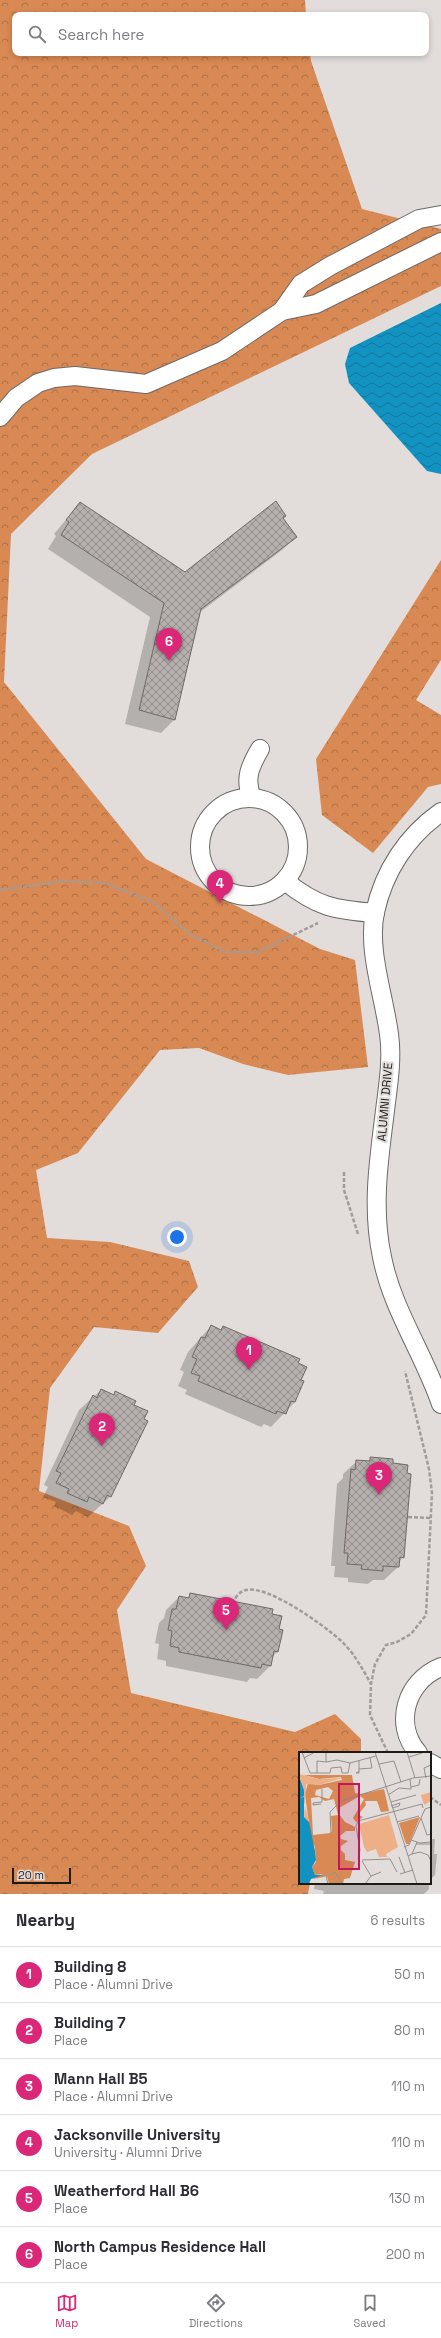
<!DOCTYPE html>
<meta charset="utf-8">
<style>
:root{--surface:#fff;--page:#f7f7f7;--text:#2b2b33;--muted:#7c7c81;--line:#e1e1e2;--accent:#db2777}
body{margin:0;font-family:"Space Grotesk",sans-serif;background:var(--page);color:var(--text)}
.scale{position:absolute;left:12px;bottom:10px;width:59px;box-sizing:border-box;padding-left:4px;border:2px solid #1d1b1a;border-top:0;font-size:11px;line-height:14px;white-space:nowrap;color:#1d1b1a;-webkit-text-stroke:3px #e2ddda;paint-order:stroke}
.you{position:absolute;left:177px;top:1237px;width:14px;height:14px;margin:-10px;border:3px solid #fff;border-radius:50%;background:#1a73e8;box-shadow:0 0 0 6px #1a73e833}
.badge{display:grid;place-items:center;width:26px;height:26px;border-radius:50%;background:var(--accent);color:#fff;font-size:13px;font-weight:700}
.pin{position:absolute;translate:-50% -33px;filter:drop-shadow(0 1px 2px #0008)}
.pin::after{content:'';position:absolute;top:21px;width:14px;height:12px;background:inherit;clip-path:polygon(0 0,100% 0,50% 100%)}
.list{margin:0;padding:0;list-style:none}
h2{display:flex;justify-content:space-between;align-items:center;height:52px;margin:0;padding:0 16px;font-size:17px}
h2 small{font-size:13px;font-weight:400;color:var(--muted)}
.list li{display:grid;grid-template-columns:26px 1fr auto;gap:12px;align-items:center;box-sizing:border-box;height:56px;padding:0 16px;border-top:1px solid var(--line)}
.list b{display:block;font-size:15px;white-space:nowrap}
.list p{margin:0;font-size:13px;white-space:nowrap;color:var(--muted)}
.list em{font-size:13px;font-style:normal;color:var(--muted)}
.icon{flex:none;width:22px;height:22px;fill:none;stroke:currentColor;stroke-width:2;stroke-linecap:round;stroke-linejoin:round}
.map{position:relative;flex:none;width:441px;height:1894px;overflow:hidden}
.search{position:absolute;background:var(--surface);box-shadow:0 2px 6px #0003;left:12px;right:12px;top:12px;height:44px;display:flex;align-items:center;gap:10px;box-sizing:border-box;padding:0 14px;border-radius:8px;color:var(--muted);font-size:15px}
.sheet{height:388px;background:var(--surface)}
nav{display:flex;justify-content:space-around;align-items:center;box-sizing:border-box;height:56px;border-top:1px solid var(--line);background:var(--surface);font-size:11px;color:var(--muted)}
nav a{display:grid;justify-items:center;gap:2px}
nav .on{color:var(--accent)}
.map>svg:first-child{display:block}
.forest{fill:url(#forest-crowns)}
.water{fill:url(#water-waves)}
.shadow{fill:#0003}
.building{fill:url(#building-cross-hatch);stroke:#6e6a67}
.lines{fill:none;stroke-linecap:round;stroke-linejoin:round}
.street-casing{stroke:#6d6967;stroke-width:20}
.path{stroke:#a09c9a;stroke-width:2.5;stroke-dasharray:4 2;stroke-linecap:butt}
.street{stroke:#fff;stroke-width:18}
.labels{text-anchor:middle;stroke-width:4;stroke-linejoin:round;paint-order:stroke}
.street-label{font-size:12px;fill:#1d1b1a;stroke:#e2ddda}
.inset-road{fill:none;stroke:#938f8d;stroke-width:1}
.view{fill:#c2185b;fill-opacity:0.15;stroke:#c2185b;stroke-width:2}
.inset-edge{fill:none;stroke:#1d1b1a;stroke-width:2}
</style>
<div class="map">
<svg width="441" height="1894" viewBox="0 0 441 1894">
<defs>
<pattern id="forest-crowns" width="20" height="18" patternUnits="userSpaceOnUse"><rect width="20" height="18" fill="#d98953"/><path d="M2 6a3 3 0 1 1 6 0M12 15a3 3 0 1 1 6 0" fill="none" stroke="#af6f44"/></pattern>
<pattern id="water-waves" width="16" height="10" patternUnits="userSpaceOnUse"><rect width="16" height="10" fill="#1192c0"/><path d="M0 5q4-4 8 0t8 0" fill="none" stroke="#0f769b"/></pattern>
<pattern id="building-cross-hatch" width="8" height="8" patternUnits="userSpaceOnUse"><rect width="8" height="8" fill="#b5b0ad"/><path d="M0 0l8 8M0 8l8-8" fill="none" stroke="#938e8c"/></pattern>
</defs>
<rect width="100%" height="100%" fill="#e2ddda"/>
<g class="forest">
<polygon points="0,0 305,0 306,15 15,15 15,53 310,53 311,61 362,209 441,229 441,286 92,454 11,534 4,682 146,859 320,949 355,960 368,1067 288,1075 243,1064 199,1048 160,1050 78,1153 36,1170 47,1238 110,1242 189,1261 198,1287 158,1333 94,1327 50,1388 39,1491 129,1526 146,1566 117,1610 131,1693 295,1732 335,1714 361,1739 361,1753 300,1753 300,1883 310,1883 308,1894 0,1894"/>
<polygon points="441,560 441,660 416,700 441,715 441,784 428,787 373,853 322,815 316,759"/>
</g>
<polygon class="water" points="441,303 441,474 427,471 349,383 345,364 350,348"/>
<g class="shadow">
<polygon points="80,503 185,573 296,537 282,550 199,613 174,720 161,733 125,724 150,617 48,549 56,536 54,534"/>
<polygon points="211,1326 220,1330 223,1327 296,1364 300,1381 295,1402 271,1427 264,1424 261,1427 185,1394 187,1390 178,1386 184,1372 180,1370 188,1352"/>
<polygon points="101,1390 113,1395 115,1392 110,1497 88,1517 76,1511 72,1515 54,1506 56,1502 43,1497 48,1487 44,1485 79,1410"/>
<polygon points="371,1458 403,1557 398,1563 398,1567 384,1580 373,1580 368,1584 348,1582 348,1578 334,1577 335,1566 331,1566 337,1484 343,1478 343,1474 357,1461 367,1462"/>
<polygon points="191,1594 271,1614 278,1630 282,1631 277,1652 272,1657 270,1666 257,1679 250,1678 247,1682 166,1666 166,1661 157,1659 159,1644 155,1643 159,1623 164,1618 166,1610 179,1597 187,1598"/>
<polygon points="430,1839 435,1839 434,1854 437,1854 435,1875 430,1880"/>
<polygon points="315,1883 429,1883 429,1889 424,1894 323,1894 324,1891 314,1889"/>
</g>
<g class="building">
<polygon points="276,501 286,516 283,518 297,537 201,609 175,720 139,710 164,603 61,535 69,522 66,520 80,502 185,572"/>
<polygon points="211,1325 221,1330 223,1326 300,1359 298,1363 307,1367 301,1380 304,1381 295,1402 291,1401 286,1414 277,1411 276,1414 198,1381 200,1376 191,1373 197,1359 192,1357 201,1337 205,1338"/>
<polygon points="101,1389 114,1395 115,1391 136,1401 134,1405 148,1411 144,1419 148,1421 111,1497 107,1495 103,1504 89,1497 87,1502 67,1493 69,1489 56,1483 61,1473 56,1471 93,1395 97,1398"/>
<polygon points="370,1457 393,1459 393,1463 408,1465 407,1473 411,1474 404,1558 400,1557 399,1567 383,1566 383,1571 361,1569 362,1565 347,1564 348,1553 344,1553 351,1469 355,1470 356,1460 370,1461"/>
<polygon points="190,1593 273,1609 272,1614 282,1616 279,1629 283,1630 278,1652 274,1651 271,1666 262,1664 261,1668 179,1652 179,1648 170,1646 172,1631 168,1630 172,1609 176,1609 179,1596 189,1598"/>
</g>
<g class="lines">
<g class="street-casing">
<g id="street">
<polyline points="282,311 301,284 330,266 419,219 441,215"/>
<polyline points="0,417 16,398 38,383 54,378 75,376 146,384 222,351 282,311 316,304 441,242"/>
<circle cx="249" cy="847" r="49"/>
<path d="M252,798c-8,-19 -2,-32 8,-49"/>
<path d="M441,812c-34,24 -57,59 -66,100 -8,37 9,84 14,122 4,27 -2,58 -5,85 -6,46 -12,92 -2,138 10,52 42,97 59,147"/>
<path d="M285,881c32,26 50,29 90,32"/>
<path d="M418,1753c-25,-29 -12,-72 23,-86"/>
<polyline points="430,1763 441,1769"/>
</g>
</g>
<g class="path">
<polyline points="0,890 64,881 105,883 153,902 191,935 225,952 258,952 318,923"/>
<polyline points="344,1172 344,1190 358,1234"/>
<polyline points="408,1517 431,1518"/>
<path d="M232,1601l-1,4c4,-6 7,-13 15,-15 22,-5 76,34 93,49 14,12 23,29 32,45"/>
<polyline points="388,1753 370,1715 371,1684 375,1664 386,1645 397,1642 411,1634 426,1615 432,1493 429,1469 405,1371"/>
<polyline points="430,1797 441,1805"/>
</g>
<use href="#street" class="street"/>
</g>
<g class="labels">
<g class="street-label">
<text transform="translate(385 1102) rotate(-85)" y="4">ALUMNI DRIVE</text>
</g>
</g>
<g transform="translate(299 1752)">
<rect width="132" height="132" fill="#e2ddda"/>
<path d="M5,23h48l3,18 6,1 23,-5 5,22 -8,1 -4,-11h-12l1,4 -8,10 5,2 -7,5 -3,-4 11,-19 -4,-3 -21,12v6l6,8 10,5v4h-9l-6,5 1,3 7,2 -7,5v4l4,4v6l10,2 -5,16 -6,1 -1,5h-14l-2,-8 6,-4 -9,5 -12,2 11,-5 -8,1 -3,-8 4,-5 -1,-15 -4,-8 -6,-45 3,-11 11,2 23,-5 -1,-3 -22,2zM29,35l5,4 -4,8 -14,-4 1,-5zM20,45l6,4 9,-2 4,16 -7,1 1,15 -2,2 -17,2 -2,-37zM121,65l-11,27h-3l-7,-21z" fill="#d98953" fill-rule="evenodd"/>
<path d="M0,22l20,5 24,-1 -24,7 -13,-1 -1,22 4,16 -5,-5 1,-13 -5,-6 4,-8z" fill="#eeaf86"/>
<path d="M132,40v9l-7,4 -3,-10zM90,63l9,32 -12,7 1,3h-8l-3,-8 -9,3 -3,-5 -5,-23z" fill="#eeaf86"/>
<path d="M0,24l5,14v6l-4,2 4,-1v20l5,5 6,29 1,9 -4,7 3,8h8l-12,4 -2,5h-10z" fill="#1192c0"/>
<path class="inset-road" d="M3,0l8,21h20l1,-5 10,-1 1,6h6l2,-10 26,-7M76,0l42,132M108,0l8,26M110,5l13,-4M5,6l11,-6M27,10l11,-2 13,3M80,12l15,-3 7,21M60,17l13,-1 -2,-10M60,19l-3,2h3v-12M18,21v-12l9,1v-10M127,26l-2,-10 7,-3M112,35l8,-2 1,-6M23,37v13M89,43l11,-7 12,1 -1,-10M92,50l25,-7M22,52l-8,1v-2l9,-1M92,54l9,-3 -1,3 -7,2M122,66l6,17 4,-1M98,70l22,-6M32,81l-1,-21 11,-11 72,-23 18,-2M112,88l9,3 11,-1M117,92h15M105,95l5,-2 16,-36 6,-2M113,102l8,-2 8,3 3,6M109,104l4,-2 5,-12M100,105l6,16M59,107l2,-9 -4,-24 2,-5 64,-17 1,4M63,108l28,-1 7,13M63,109l9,15M101,122l13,-4M29,132l-2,-8 9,-4 8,12M66,132l6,-8 10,-4"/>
<path class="view" d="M40,32h20v85h-20z"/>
<rect width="132" height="132" class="inset-edge"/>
</g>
</svg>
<div class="scale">20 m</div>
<div class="you"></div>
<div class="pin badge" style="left:249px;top:1370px">1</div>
<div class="pin badge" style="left:102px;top:1446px">2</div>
<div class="pin badge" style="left:379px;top:1495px">3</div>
<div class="pin badge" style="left:220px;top:903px">4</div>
<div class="pin badge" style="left:226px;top:1630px">5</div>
<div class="pin badge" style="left:169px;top:661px">6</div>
<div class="search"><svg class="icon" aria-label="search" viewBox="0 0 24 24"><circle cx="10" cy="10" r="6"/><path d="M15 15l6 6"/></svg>Search here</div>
</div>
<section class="sheet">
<h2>Nearby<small>6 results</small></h2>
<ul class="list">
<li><span class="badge">1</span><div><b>Building 8</b><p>Place · Alumni Drive</p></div><em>50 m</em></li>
<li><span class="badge">2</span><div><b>Building 7</b><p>Place</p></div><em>80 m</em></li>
<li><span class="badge">3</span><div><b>Mann Hall B5</b><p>Place · Alumni Drive</p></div><em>110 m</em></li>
<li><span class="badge">4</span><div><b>Jacksonville University</b><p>University · Alumni Drive</p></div><em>110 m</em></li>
<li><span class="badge">5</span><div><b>Weatherford Hall B6</b><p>Place</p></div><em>130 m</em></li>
<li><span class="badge">6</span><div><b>North Campus Residence Hall</b><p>Place</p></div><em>200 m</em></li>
</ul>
</section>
<nav>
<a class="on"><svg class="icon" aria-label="map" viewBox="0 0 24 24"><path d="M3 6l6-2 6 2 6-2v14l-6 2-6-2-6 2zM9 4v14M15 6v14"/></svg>Map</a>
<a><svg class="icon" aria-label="directions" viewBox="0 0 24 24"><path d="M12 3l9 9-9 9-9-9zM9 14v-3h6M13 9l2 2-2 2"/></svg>Directions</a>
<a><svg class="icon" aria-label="saved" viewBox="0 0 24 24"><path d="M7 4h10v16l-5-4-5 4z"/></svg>Saved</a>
</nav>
